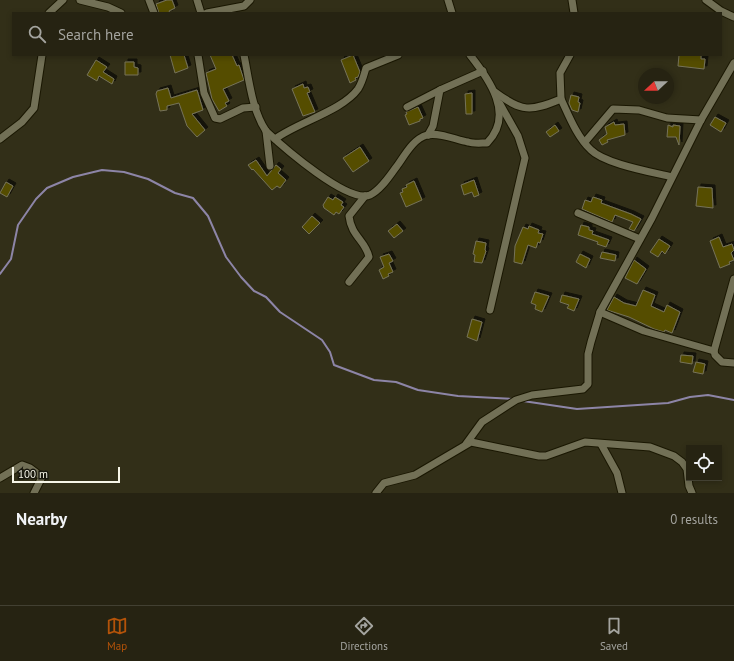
<!DOCTYPE html>
<style>
:root{--surface:#262312;--page:#322f20;--text:#f1f3f6;--muted:#a4a49f;--line:#424032;--accent:#b45309}
body{margin:0;font-family:"PT Sans",sans-serif;background:var(--page);color:var(--text)}
.controls{position:absolute;right:12px;bottom:12px;display:grid;overflow:hidden;border-radius:0px;box-shadow:0 2px 6px #0003}
.controls button{width:36px;height:36px;display:grid;place-items:center;padding:0;border:0;border-bottom:1px solid var(--line);background:var(--surface);color:var(--text);font:20px sans-serif}
.compass{position:absolute;left:638px;top:68px;width:36px;height:36px;border-radius:50%;background:var(--surface);box-shadow:0 2px 6px #0003;rotate:248deg}
.scale{position:absolute;left:12px;bottom:10px;width:108px;box-sizing:border-box;padding-left:4px;border:2px solid #f6f5e7;border-top:0;font-size:11px;line-height:14px;white-space:nowrap;color:#f6f5e7;-webkit-text-stroke:3px #18170d;paint-order:stroke}
.list{margin:0;padding:0;list-style:none}
h2{display:flex;justify-content:space-between;align-items:center;height:52px;margin:0;padding:0 16px;font-size:17px}
h2 small{font-size:13px;font-weight:400;color:var(--muted)}
.icon{flex:none;width:22px;height:22px;fill:none;stroke:currentColor;stroke-width:2;stroke-linecap:round;stroke-linejoin:round}
.map{position:relative;flex:none;width:734px;height:493px;overflow:hidden}
.search{position:absolute;background:var(--surface);box-shadow:0 2px 6px #0003;left:12px;right:12px;top:12px;height:44px;display:flex;align-items:center;gap:10px;box-sizing:border-box;padding:0 14px;border-radius:0px;color:var(--muted);font-size:15px}
.sheet{height:112px;background:var(--surface)}
nav{display:flex;justify-content:space-around;align-items:center;box-sizing:border-box;height:56px;border-top:1px solid var(--line);background:var(--surface);font-size:11px;color:var(--muted)}
nav a{display:grid;justify-items:center;gap:2px}
nav .on{color:var(--accent)}
.map>svg:first-child{display:block}
.lines{fill:none;stroke-linecap:round;stroke-linejoin:round}
.stream{stroke:#8d85a7;stroke-width:2}
.building{fill:#554d03;stroke:#767359;filter:url(#shadow)}
.minor-casing{stroke:#1a1702;stroke-width:9}
.minor{stroke:#727056;stroke-width:7}
</style>
<div class="map">
<svg width="734" height="493" viewBox="0 0 734 493">
<defs>
<filter id="shadow"><feDropShadow dx="3" dy="-3" stdDeviation="0" flood-color="#0009"/></filter>
</defs>
<rect width="100%" height="100%" fill="#322f18"/>
<g class="lines">
<g class="stream">
<polyline points="0,274 11,259 18,225 36,199 47,188 73,177 102,170 124,172 148,179 175,193 193,198 208,216 226,257 241,277 254,291 266,297 280,312 322,340 330,352 334,365 374,380 396,382 418,390 458,396 513,399"/>
<polyline points="523,401 577,409 668,403 690,397 708,395 734,400"/>
</g>
</g>
<g class="building">
<polygon points="167,0 172,0 175,8 169,11 170,13 159,13 156,4"/>
<polygon points="170,55 184,55 188,68 175,73"/>
<polygon points="210,55 232,55 237,66 239,65 244,80 223,89 229,101 225,103 227,106 219,111 212,99 206,73 216,69"/>
<polygon points="353,55 360,72 358,77 355,78 356,80 350,83 341,60"/>
<polygon points="679,55 701,55 701,59 705,59 704,69 678,66"/>
<polygon points="96,60 107,67 103,72 114,79 112,84 99,76 97,81 87,75"/>
<polygon points="125,62 134,62 134,67 138,68 138,75 125,75"/>
<polygon points="303,84 304,88 308,87 310,92 307,93 315,112 303,116 292,89"/>
<polygon points="168,88 171,98 197,90 203,110 192,114 205,130 197,137 187,126 179,103 167,106 167,110 160,111 156,94 157,91"/>
<polygon points="472,93 472,114 466,114 465,94"/>
<polygon points="571,95 579,97 578,102 580,103 578,112 572,110 569,103"/>
<polygon points="418,107 423,118 420,119 420,121 409,125 405,115 407,114 406,112"/>
<polygon points="715,117 726,123 721,132 710,125"/>
<polygon points="614,122 615,125 624,124 625,135 607,140 608,142 602,145 599,140 607,134 605,127"/>
<polygon points="555,125 559,131 550,137 546,132"/>
<polygon points="668,125 673,127 673,125 680,126 679,145 676,137 667,137"/>
<polygon points="360,147 369,161 353,172 343,158"/>
<polygon points="256,160 267,176 276,165 281,169 278,173 286,180 280,188 277,186 272,190 253,169 252,170 248,165"/>
<polygon points="474,180 479,195 474,197 472,192 464,195 461,185"/>
<polygon points="414,181 422,200 406,207 400,193 403,192 402,189 407,187 406,185"/>
<polygon points="6,182 13,186 7,197 0,193"/>
<polygon points="698,187 712,188 713,208 696,206"/>
<polygon points="328,197 333,200 335,197 343,202 341,205 344,207 339,214 336,212 334,215 324,208 323,205"/>
<polygon points="593,197 602,200 601,203 631,214 641,219 634,231 629,229 633,222 615,215 612,222 582,209 585,200 591,202"/>
<polygon points="312,216 320,223 309,234 302,227"/>
<polygon points="397,224 403,231 394,238 388,231"/>
<polygon points="581,225 589,227 589,230 593,231 592,234 609,240 606,247 597,244 598,242 578,235"/>
<polygon points="529,226 539,230 538,233 543,234 540,243 538,242 536,248 528,245 522,264 514,262 515,246 523,227 528,229"/>
<polygon points="719,237 723,247 732,244 734,250 731,253 734,260 729,262 730,264 720,268 710,241"/>
<polygon points="659,239 670,246 665,254 662,251 658,257 650,252"/>
<polygon points="476,241 486,243 485,250 486,251 482,263 474,262 475,255 473,254"/>
<polygon points="602,252 616,255 615,261 600,258"/>
<polygon points="389,254 393,261 389,263 393,272 388,274 389,276 383,279 379,270 384,267 380,257"/>
<polygon points="580,254 590,259 586,268 576,262"/>
<polygon points="634,260 646,269 637,284 625,278"/>
<polygon points="643,290 655,295 651,306 664,312 667,305 680,312 672,333 665,330 664,332 654,329 629,317 607,310 614,297 624,303 636,306"/>
<polygon points="535,292 549,296 542,312 535,309 536,305 531,303"/>
<polygon points="562,295 579,299 574,311 567,308 569,305 560,302"/>
<polygon points="472,319 482,322 477,341 467,337"/>
<polygon points="681,355 693,356 692,364 680,362"/>
<polygon points="696,362 705,364 703,374 693,372"/>
</g>
<g class="lines">
<g class="minor-casing">
<g id="minor">
<polyline points="80,0 108,7 121,13"/>
<polyline points="149,0 154,13"/>
<polyline points="197,0 201,13"/>
<polyline points="448,0 452,13"/>
<polyline points="572,0 574,13"/>
<polyline points="706,0 721,11 734,17"/>
<polyline points="49,13 63,0"/>
<polyline points="207,13 244,6 250,0"/>
<polyline points="198,55 204,93 215,118 220,119 243,108 256,107"/>
<path d="M244,55c5,25 8,55 22,76 17,16 82,73 104,64 11,-5 20,-20 27,-29 8,-11 16,-27 30,-31 13,-3 29,5 41,7 6,2 13,1 19,1 28,-28 2,-64 -17,-88"/>
<path d="M495,92c27,20 35,20 66,7l-1,-26 10,-18"/>
<path d="M561,99c8,17 16,38 30,51 14,14 61,22 81,27"/>
<polyline points="407,107 440,90"/>
<polyline points="266,131 270,166"/>
<polyline points="428,135 433,126 440,90 483,71"/>
<polyline points="0,139 22,122 34,108 42,55"/>
<path d="M275,139c23,-17 67,-28 83,-50 4,-6 6,-14 8,-21l32,-13"/>
<polyline points="585,142 613,109 639,110 667,118 701,120"/>
<polyline points="578,213 640,239"/>
<polyline points="734,279 714,351 715,355 722,362 734,363"/>
<path d="M349,282l20,-25c-3,-16 -18,-21 -20,-41l16,-20"/>
<polyline points="490,310 525,158 518,136 500,104"/>
<polyline points="600,312 644,331 714,351"/>
<polyline points="466,444 482,422 516,400 532,395 583,389 588,384 588,354 591,342 600,312 652,218 701,120 734,63"/>
<polyline points="601,444 617,473 622,493"/>
<polyline points="0,478 22,465 30,468 42,477 34,493"/>
<polyline points="376,493 384,483 415,475 471,442 539,456 546,456 585,442 650,447 674,456 682,462 687,469 689,486 692,493"/>
</g>
</g>
<use href="#minor" class="minor"/>
</g>
</svg>
<div class="controls">
<button><svg class="icon" aria-label="locate" viewBox="0 0 24 24"><circle cx="12" cy="12" r="6"/><path d="M12 2v4M12 18v4M2 12h4M18 12h4"/></svg></button>
</div>
<svg class="compass" viewBox="-18 -18 36 36"><path d="M0-13l5 13h-10z" fill="#e53935"/><path d="M0 13l5-13h-10z" fill="#a4a49f"/></svg>
<div class="scale">100 m</div>
<div class="search"><svg class="icon" aria-label="search" viewBox="0 0 24 24"><circle cx="10" cy="10" r="6"/><path d="M15 15l6 6"/></svg>Search here</div>
</div>
<section class="sheet">
<h2>Nearby<small>0 results</small></h2>
<ul class="list">
</ul>
</section>
<nav>
<a class="on"><svg class="icon" aria-label="map" viewBox="0 0 24 24"><path d="M3 6l6-2 6 2 6-2v14l-6 2-6-2-6 2zM9 4v14M15 6v14"/></svg>Map</a>
<a><svg class="icon" aria-label="directions" viewBox="0 0 24 24"><path d="M12 3l9 9-9 9-9-9zM9 14v-3h6M13 9l2 2-2 2"/></svg>Directions</a>
<a><svg class="icon" aria-label="saved" viewBox="0 0 24 24"><path d="M7 4h10v16l-5-4-5 4z"/></svg>Saved</a>
</nav>
